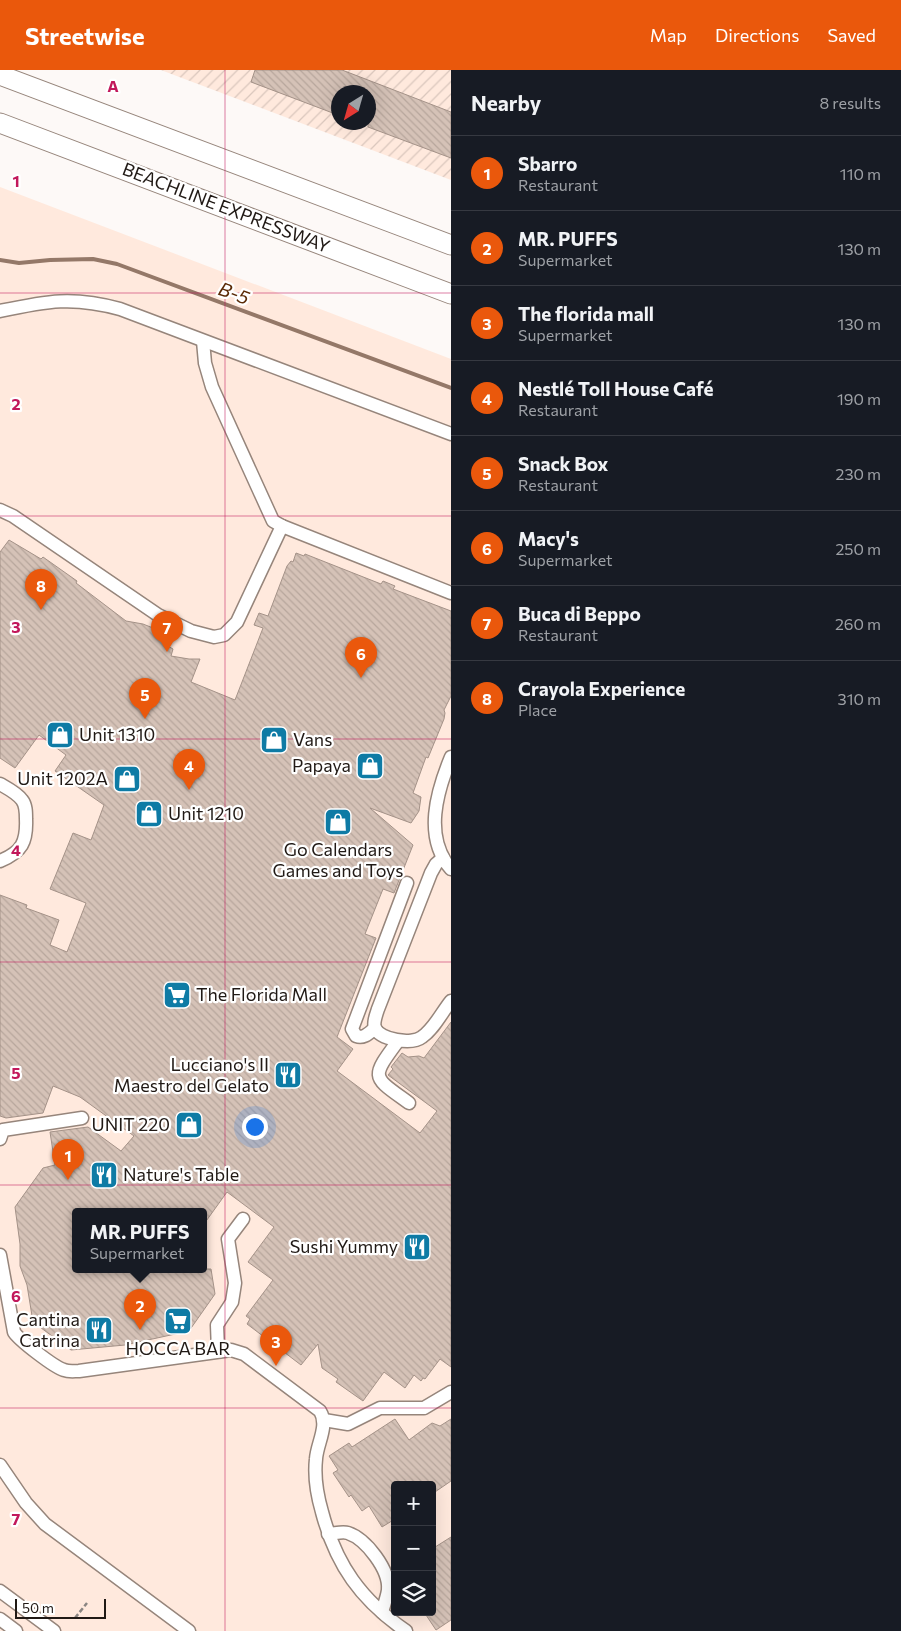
<!DOCTYPE html>
<meta charset="utf-8">
<style>
:root{--surface:#171b24;--page:#242831;--text:#f1f3f6;--muted:#9ea1a6;--line:#363941;--accent:#ea580c}
body{margin:0;font-family:Commissioner,sans-serif;background:var(--page);color:var(--text)}
.controls{position:absolute;right:15px;bottom:15px;display:grid;overflow:hidden;border-radius:5px;box-shadow:0 5px 20px #0002}
.controls button{width:45px;height:45px;display:grid;place-items:center;padding:0;border:0;border-bottom:1px solid var(--line);background:var(--surface);color:var(--text);font:25px sans-serif}
.compass{position:absolute;left:331px;top:15px;width:45px;height:45px;border-radius:50%;background:var(--surface);box-shadow:0 5px 20px #0002;rotate:217deg}
.scale{position:absolute;left:15px;bottom:12px;width:91px;box-sizing:border-box;padding-left:5px;border:2px solid #201915;border-top:0;font-size:14px;line-height:18px;white-space:nowrap;color:#201915;-webkit-text-stroke:4px #fff;paint-order:stroke}
.you{position:absolute;left:254px;top:1056px;width:18px;height:18px;margin:-12px;border:4px solid #fff;border-radius:50%;background:#1a73e8;box-shadow:0 0 0 8px #1a73e833}
.badge{display:grid;place-items:center;width:32px;height:32px;border-radius:50%;background:var(--accent);color:#fff;font-size:16px;font-weight:700}
.pin{position:absolute;translate:-50% -41px;filter:drop-shadow(0 1px 2px #0008)}
.pin::after{content:'';position:absolute;top:26px;width:18px;height:15px;background:inherit;clip-path:polygon(0 0,100% 0,50% 100%)}
.popup{position:absolute;left:72px;top:1138px;width:135px;height:65px;box-sizing:border-box;display:grid;place-content:center;border-radius:5px;background:var(--surface);filter:drop-shadow(0 1px 4px #0005);font-size:16px;white-space:nowrap;color:var(--muted)}
.popup b{font-size:19px;color:var(--text)}
.popup::after{content:'';position:absolute;left:50%;top:100%;margin-left:-10px;border:10px solid transparent;border-top-color:var(--surface)}
.list{margin:0;padding:0;list-style:none}
h2{display:flex;justify-content:space-between;align-items:center;height:65px;margin:0;padding:0 20px;font-size:21px}
h2 small{font-size:16px;font-weight:400;color:var(--muted)}
.list li{display:grid;grid-template-columns:32px 1fr auto;gap:15px;align-items:center;box-sizing:border-box;height:75px;padding:0 20px;border-top:1px solid var(--line)}
.list b{display:block;font-size:19px;white-space:nowrap}
.list p{margin:0;font-size:16px;white-space:nowrap;color:var(--muted)}
.list em{font-size:16px;font-style:normal;color:var(--muted)}
.icon{flex:none;width:28px;height:28px;fill:none;stroke:currentColor;stroke-width:2;stroke-linecap:round;stroke-linejoin:round}
.map{position:relative;flex:none;width:451px;height:1561px;overflow:hidden}
header{display:flex;align-items:center;gap:30px;box-sizing:border-box;height:70px;padding:0 25px;background:var(--accent);color:#fff}
header strong{font-size:24px}
nav{display:flex;gap:28px;margin-inline-start:auto;font-size:18px}
main{display:flex}
aside{flex:1;background:var(--surface)}
.map>svg:first-child{display:block}
.built{fill:#ffe9dd;fill-rule:evenodd}
.industrial{fill:url(#industrial-furrows);fill-rule:evenodd}
.lines{fill:none;stroke-linecap:round;stroke-linejoin:round}
.stream{stroke:#947868;stroke-width:4}
.building{fill:url(#building-back-hatch);stroke:#a49288}
.minor-casing{stroke:#96857b;stroke-width:15}
.highway-casing{stroke:#96857b;stroke-width:21}
.path{stroke:#8a8582;stroke-width:2.5;stroke-dasharray:5 2.5;stroke-linecap:butt}
.minor{stroke:#fff;stroke-width:12}
.highway{stroke:#fff;stroke-width:19}
.grid{fill:none;stroke:#c2185b;stroke-width:1;stroke-opacity:0.55}
.labels{text-anchor:middle;stroke-width:4.5;stroke-linejoin:round;paint-order:stroke}
.street-label{font-size:18px;fill:#201915;stroke:#fff}
.poi-label{font-size:18px;fill:#201915;stroke:#fff;text-anchor:end}
.water-label{font-size:19px;font-style:italic;fill:#5b2b07;stroke:#fff}
.grid-label{font-size:16px;text-anchor:middle;font-weight:bold;fill:#c2185b;stroke:#fff;stroke-width:4.5;stroke-linejoin:round;paint-order:stroke}
</style>
<header>
<strong>Streetwise</strong>
<nav><a>Map</a><a>Directions</a><a>Saved</a></nav>
</header>
<main>
<div class="map">
<svg width="451" height="1561" viewBox="0 0 451 1561">
<defs>
<pattern id="industrial-furrows" width="10" height="10" patternUnits="userSpaceOnUse" patternTransform="scale(1.25)"><rect width="10" height="10" fill="#ffe9dd"/><path d="M-1 1l2-2M0 10L10 0M9 11l2-2" fill="none" stroke="#dac7bd"/></pattern>
<pattern id="building-back-hatch" width="6" height="6" patternUnits="userSpaceOnUse" patternTransform="scale(1.25)"><rect width="6" height="6" fill="#d5c2b7"/><path d="M-1 5l2 2M0 0l6 6M5-1l2 2" fill="none" stroke="#b7a69c"/></pattern>
</defs>
<rect width="100%" height="100%" fill="#fdf9f7"/>
<path class="built" d="M0,117l451,172v1272h-451zM76,1141h128v58h-128zM395,1415h37v127h-37z"/>
<path class="industrial" d="M161,0h290v110l-277,-105zM338,22h30v30h-30z"/>
<g class="lines">
<polyline class="stream" points="0,190 19,193 50,190 93,189 117,194 451,318"/>
</g>
<g class="building">
<polygon points="255,0 342,0 451,42 451,88 368,57 368,22 338,22 338,45 251,12"/>
<polygon points="9,470 41,489 43,487 77,511 76,513 126,551 143,554 153,558 161,566 166,575 173,579 171,586 189,589 200,589 191,612 235,630 263,558 254,555 259,543 268,546 287,496 291,491 293,492 296,483 304,486 305,484 381,514 383,511 395,516 393,519 451,541 451,626 444,640 445,643 444,649 428,688 426,687 413,723 421,727 419,741 411,753 370,738 413,775 394,823 383,819 365,864 376,868 337,967 353,979 337,1001 420,1063 437,1041 388,1005 393,999 391,997 402,983 408,987 419,986 424,988 451,952 451,1297 440,1289 425,1309 423,1308 421,1311 414,1305 405,1318 384,1302 363,1331 336,1312 338,1309 322,1298 318,1274 301,1295 247,1254 250,1249 246,1246 273,1210 248,1192 274,1157 227,1122 204,1154 204,1141 76,1141 76,1199 211,1199 215,1224 189,1261 125,1275 71,1280 33,1252 27,1215 20,1196 20,1174 15,1137 43,1098 55,1095 50,1062 88,1057 121,1081 134,1066 80,1027 53,1016 43,1043 6,1048 0,1046 0,825 27,835 26,838 59,850 50,875 67,882 86,833 50,819 73,763 91,770 104,735 55,701 66,685 39,665 15,698 0,688 0,482"/>
<polygon points="395,1349 409,1370 432,1353 440,1356 451,1349 451,1411 432,1424 432,1415 395,1415 395,1449 382,1457 369,1436 362,1441 351,1425 349,1427 333,1403 338,1400 329,1386 349,1373 352,1377"/>
<polygon points="451,1467 451,1550 436,1560 424,1542 432,1542 432,1479"/>
</g>
<g class="lines">
<g class="minor-casing">
<g id="minor">
<path d="M0,241c47,-10 73,-15 120,-2l331,125"/>
<polyline points="203,271 205,293 212,317 273,451 282,456 451,523"/>
<polyline points="0,440 13,446 158,545 191,561 214,567 224,565 237,552 282,456"/>
<path d="M451,687c-14,34 -28,80 0,112"/>
<path d="M0,714c7,4 17,9 22,16 4,5 4,12 4,19 1,23 -4,33 -26,42"/>
<path d="M443,788l-7,6 -5,9 -53,136c-2,6 -5,14 -3,19 5,12 37,17 47,9 12,-8 20,-25 29,-36"/>
<path d="M375,958c-6,5 -11,11 -19,8l-4,-7 55,-146"/>
<path d="M398,971c-28,38 -26,35 11,62"/>
<polyline points="0,1069 3,1060 82,1048"/>
<path d="M0,1185l14,77c5,8 40,35 50,38 5,2 10,1 15,1l152,-21 13,4 76,57c9,15 -3,32 -4,48 -2,18 1,36 6,53 14,53 39,88 84,119"/>
<polyline points="218,1281 217,1255 232,1232 235,1213 228,1169 243,1149"/>
<polyline points="324,1350 348,1354 380,1338 424,1338 451,1322"/>
<polyline points="0,1395 26,1433 45,1454 189,1561"/>
<path d="M328,1464c6,0 14,-3 20,-1 18,6 42,37 40,57 -1,7 -4,15 -6,22"/>
<polyline points="0,1521 54,1561"/>
<polyline points="0,1549 16,1561"/>
</g>
</g>
<g class="highway-casing">
<g id="highway">
<polyline points="0,5 451,175"/>
<polyline points="0,53 451,224"/>
</g>
</g>
<polyline class="path" points="75,1548 87,1533"/>
<use href="#minor" class="minor"/>
<use href="#highway" class="highway"/>
</g>
<path class="grid" d="M225,0v1561M0,223h451M0,446h451M0,669h451M0,892h451M0,1115h451M0,1338h451"/>
<defs>
<g id="shop-square" transform="scale(1.4375)"><rect x="-9" y="-9" width="18" height="18" rx="4" fill="#0e7ba5" stroke="#fff"/><path d="M-5-2.5h2.3a2.7 3.5 0 0 1 5.4 0H5L5.5 6h-11ZM-1.5-2.5h3a1.5 2.3 0 0 0-3 0Z" fill="#fff"/></g>
<g id="supermarket-square" transform="scale(1.4375)"><rect x="-9" y="-9" width="18" height="18" rx="4" fill="#0e7ba5" stroke="#fff"/><path d="M-6-5.5h2.5l.6 2H6L4.5 2H-2.5L-4.4-4H-6ZM-1.5 3.2a1.3 1.3 0 1 0 .1 0ZM3 3.2a1.3 1.3 0 1 0 .1 0Z" fill="#fff"/></g>
<g id="restaurant-square" transform="scale(1.4375)"><rect x="-9" y="-9" width="18" height="18" rx="4" fill="#0e7ba5" stroke="#fff"/><path d="M-5-6h1v4h1v-4h1v4h1v-4h1v5L-1.5 .5V6h-2V.5L-5-1ZM5-6V6H3V1.5H1.5Q1.5-4 5-6Z" fill="#fff"/></g>
</defs>
<g fill-rule="evenodd">
<use href="#shop-square" x="60" y="665"/>
<use href="#shop-square" x="274" y="670"/>
<use href="#shop-square" x="370" y="696"/>
<use href="#shop-square" x="127" y="709"/>
<use href="#shop-square" x="149" y="744"/>
<use href="#shop-square" x="338" y="752"/>
<use href="#supermarket-square" x="177" y="925"/>
<use href="#restaurant-square" x="288" y="1005"/>
<use href="#shop-square" x="189" y="1055"/>
<use href="#restaurant-square" x="104" y="1105"/>
<use href="#restaurant-square" x="417" y="1177"/>
<use href="#supermarket-square" x="178" y="1251"/>
<use href="#restaurant-square" x="99" y="1260"/>
</g>
<g class="labels">
<g class="street-label">
<text transform="translate(226 138) rotate(21)" y="6">BEACHLINE EXPRESSWAY</text>
</g>
<g class="poi-label">
<text x="79" y="671" text-anchor="start">Unit 1310</text>
<text x="293" y="676" text-anchor="start">Vans</text>
<text x="351" y="702">Papaya</text>
<text x="108" y="715">Unit 1202A</text>
<text x="168" y="750" text-anchor="start">Unit 1210</text>
<text x="338" y="786" text-anchor="middle">Go Calendars<tspan x="338" dy="21">Games and Toys</tspan></text>
<text x="196" y="931" text-anchor="start">The Florida Mall</text>
<text x="269" y="1001">Lucciano's II<tspan x="269" dy="21">Maestro del Gelato</tspan></text>
<text x="170" y="1061">UNIT 220</text>
<text x="123" y="1111" text-anchor="start">Nature's Table</text>
<text x="398" y="1183">Sushi Yummy</text>
<text x="80" y="1256">Cantina<tspan x="80" dy="21">Catrina</tspan></text>
<text x="178" y="1285" text-anchor="middle">HOCCA BAR</text>
</g>
<g class="water-label">
<text transform="translate(234 223) rotate(20)" y="7">B-5</text>
</g>
</g>
<g class="grid-label">
<text x="113" y="22">A</text>
<text x="16" y="117">1</text>
<text x="16" y="340">2</text>
<text x="16" y="563">3</text>
<text x="16" y="786">4</text>
<text x="16" y="1009">5</text>
<text x="16" y="1232">6</text>
<text x="16" y="1455">7</text>
</g>
</svg>
<div class="controls">
<button>+</button>
<button>−</button>
<button><svg class="icon" aria-label="layers" viewBox="0 0 24 24"><path d="M12 4l9 5-9 5-9-5zM3 14l9 5 9-5"/></svg></button>
</div>
<svg class="compass" viewBox="-18 -18 36 36"><path d="M0-13l5 13h-10z" fill="#e53935"/><path d="M0 13l5-13h-10z" fill="#9ea1a6"/></svg>
<div class="scale">50 m</div>
<div class="you"></div>
<div class="pin badge" style="left:68px;top:1110px">1</div>
<div class="pin badge" style="left:140px;top:1260px">2</div>
<div class="popup"><b>MR. PUFFS</b>Supermarket</div>
<div class="pin badge" style="left:276px;top:1296px">3</div>
<div class="pin badge" style="left:189px;top:720px">4</div>
<div class="pin badge" style="left:145px;top:649px">5</div>
<div class="pin badge" style="left:361px;top:608px">6</div>
<div class="pin badge" style="left:167px;top:582px">7</div>
<div class="pin badge" style="left:41px;top:540px">8</div>
</div>
<aside>
<h2>Nearby<small>8 results</small></h2>
<ul class="list">
<li><span class="badge">1</span><div><b>Sbarro</b><p>Restaurant</p></div><em>110 m</em></li>
<li><span class="badge">2</span><div><b>MR. PUFFS</b><p>Supermarket</p></div><em>130 m</em></li>
<li><span class="badge">3</span><div><b>The florida mall</b><p>Supermarket</p></div><em>130 m</em></li>
<li><span class="badge">4</span><div><b>Nestlé Toll House Café</b><p>Restaurant</p></div><em>190 m</em></li>
<li><span class="badge">5</span><div><b>Snack Box</b><p>Restaurant</p></div><em>230 m</em></li>
<li><span class="badge">6</span><div><b>Macy's</b><p>Supermarket</p></div><em>250 m</em></li>
<li><span class="badge">7</span><div><b>Buca di Beppo</b><p>Restaurant</p></div><em>260 m</em></li>
<li><span class="badge">8</span><div><b>Crayola Experience</b><p>Place</p></div><em>310 m</em></li>
</ul>
</aside>
</main>
